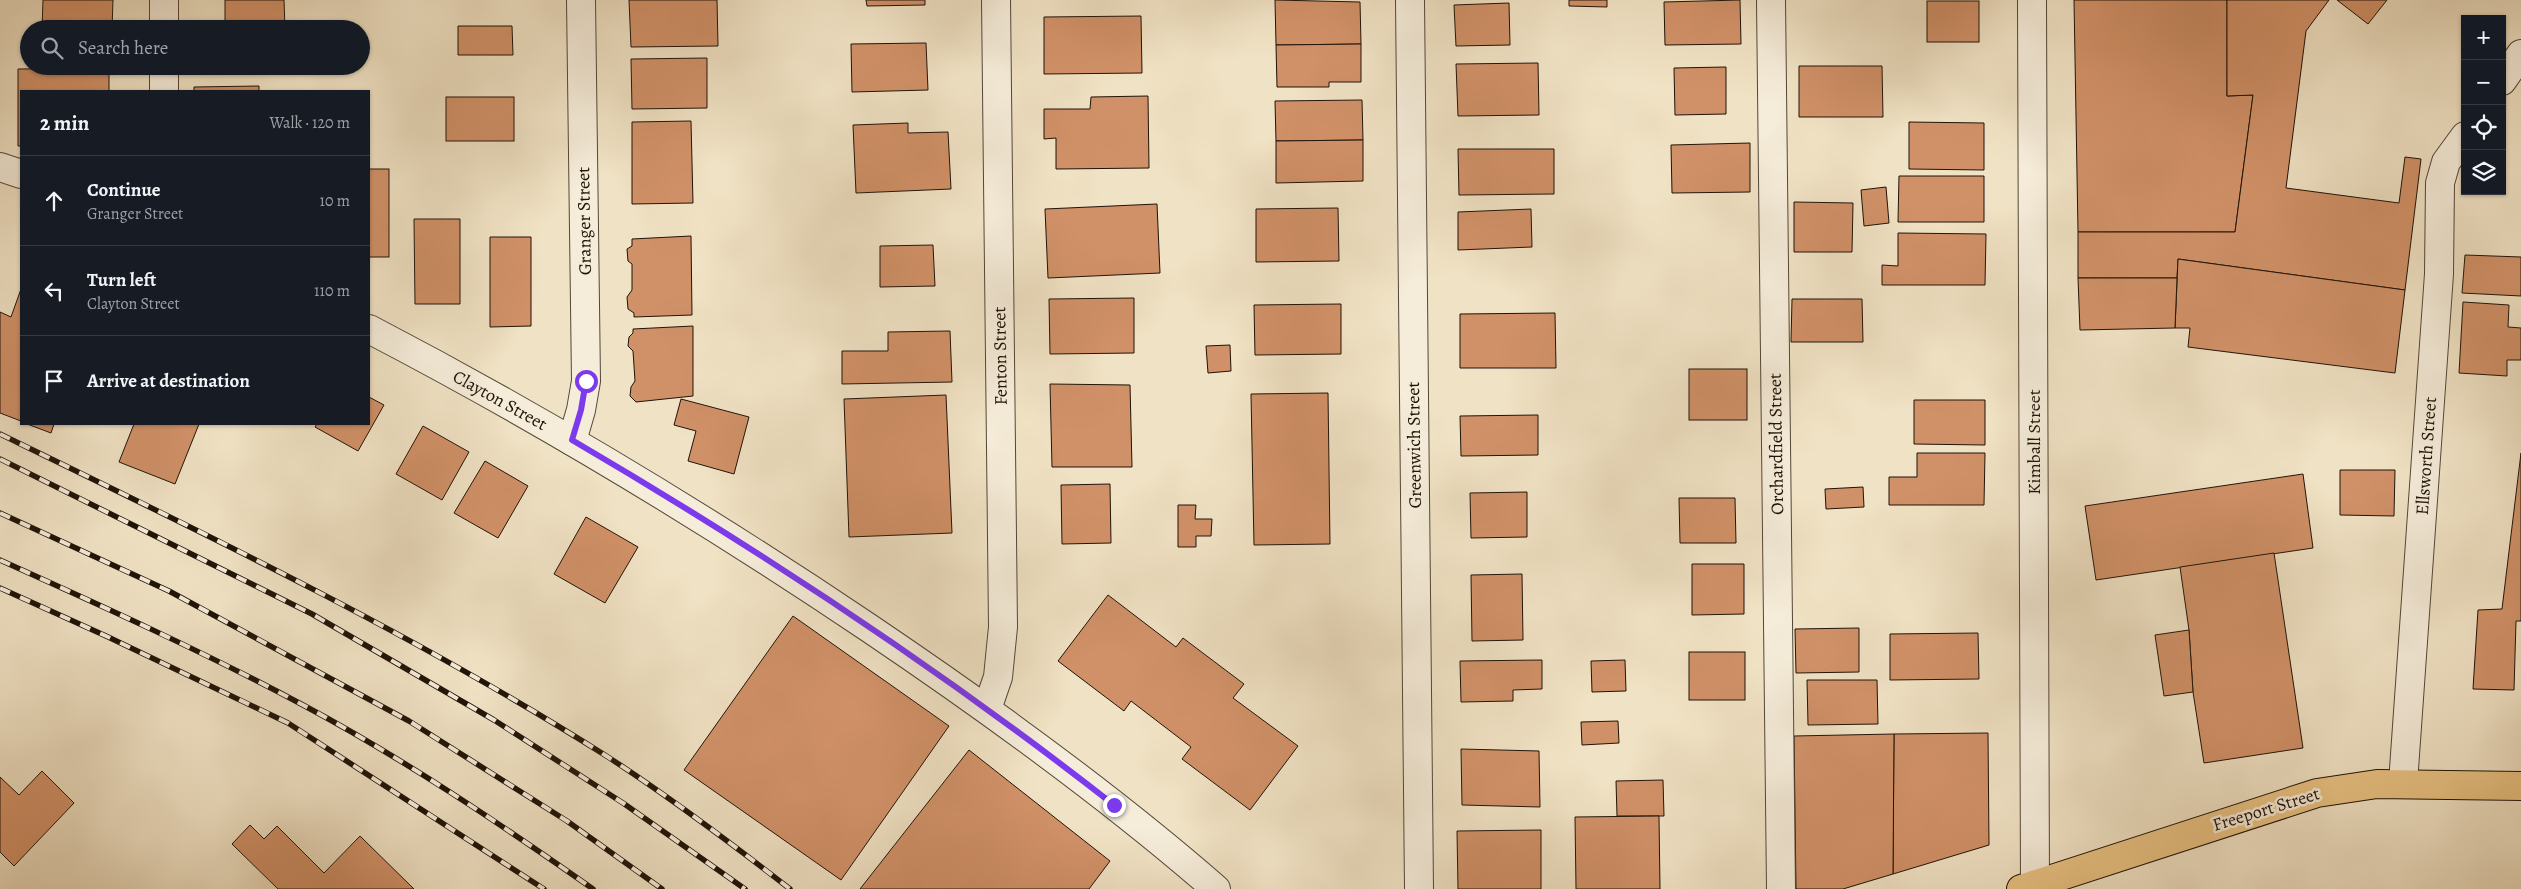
<!DOCTYPE html>
<meta charset="utf-8">
<style>
:root{--surface:#171b24;--page:#242831;--text:#f1f3f6;--muted:#9ea1a6;--line:#363941}
body{margin:0;font-family:Alegreya,serif;background:var(--page);color:var(--text)}
.controls{position:absolute;right:15px;top:15px;display:grid;overflow:hidden;border-radius:0px;box-shadow:0 1px 4px #0004}
.controls button{width:45px;height:45px;display:grid;place-items:center;padding:0;border:0;border-bottom:1px solid var(--line);background:var(--surface);color:var(--text);font:25px sans-serif}
.stop{position:absolute;width:15px;height:15px;margin:-11px;border:4px solid #7c3aed;border-radius:50%;background:#fff}
.stop.end{background:#7c3aed;border-color:#fff;box-shadow:0 1px 5px #0008}
.list{margin:0;padding:0;list-style:none}
h2{display:flex;justify-content:space-between;align-items:center;height:65px;margin:0;padding:0 20px;font-size:21px}
h2 small{font-size:16px;font-weight:400;color:var(--muted)}
.list li{display:grid;grid-template-columns:32px 1fr auto;gap:15px;align-items:center;box-sizing:border-box;height:90px;padding:0 20px;border-top:1px solid var(--line)}
.list b{display:block;font-size:19px;white-space:nowrap}
.list p{margin:0;font-size:16px;white-space:nowrap;color:var(--muted)}
.list em{font-size:16px;font-style:normal;color:var(--muted)}
.icon{flex:none;width:28px;height:28px;fill:none;stroke:currentColor;stroke-width:2;stroke-linecap:round;stroke-linejoin:round}
.map{position:relative;flex:none;width:2521px;height:889px;overflow:hidden}
.search{position:absolute;background:var(--surface);box-shadow:0 1px 4px #0004;left:20px;top:20px;width:350px;height:55px;display:flex;align-items:center;gap:12px;box-sizing:border-box;padding:0 18px;border-radius:28px;color:var(--muted);font-size:19px}
.panel{position:absolute;background:var(--surface);box-shadow:0 1px 4px #0004;left:20px;top:90px;width:350px;height:335px;border-radius:0px}
.map>svg:first-child{display:block}
.building{fill:#d19168;stroke:#1f1308}
.lines{fill:none;stroke-linecap:round;stroke-linejoin:round}
.minor-casing{stroke:#534737;stroke-width:30}
.primary-casing{stroke:#1f1308;stroke-width:30}
.minor{stroke:#f5ecd9;stroke-width:28}
.primary{stroke:#e8c182;stroke-width:28}
.rail-casing{stroke:#1f1308;stroke-width:5.5}
.rail{stroke:#f5ecd9;stroke-width:4;stroke-dasharray:11;stroke-linecap:butt}
.route{stroke:#7c3aed;stroke-width:6}
.labels{text-anchor:middle;stroke-width:5;stroke-linejoin:round;paint-order:stroke}
.street-label{font-size:18px;fill:#1f1308;stroke:#f5ecd9}
</style>
<div class="map">
<svg width="2521" height="889" viewBox="0 0 2521 889">
<rect width="100%" height="100%" fill="#f0e2c4"/>
<filter id="stains"><feTurbulence type="fractalNoise" baseFrequency=".004" numOctaves="4"/><feColorMatrix values="0 0 0 0 .2 0 0 0 0 .09 0 0 0 0 .02 0 0 0 .5 -.17"/></filter>
<radialGradient id="worn" r=".72"><stop offset=".6" stop-color="#630" stop-opacity="0"/><stop offset="1" stop-color="#630" stop-opacity=".3"/></radialGradient>
<g class="building">
<polygon points="43,0 113,0 112,29 42,29"/>
<polygon points="225,0 284,0 285,29 225,29"/>
<polygon points="629,0 717,0 718,46 631,47"/>
<polygon points="866,0 925,0 925,5 867,6"/>
<polygon points="1275,0 1360,2 1361,44 1276,45"/>
<polygon points="1569,0 1607,0 1607,7 1569,6"/>
<polygon points="1740,0 1741,44 1665,45 1664,2"/>
<polygon points="2074,0 2227,0 2227,96 2253,95 2235,232 2078,232"/>
<polygon points="2227,0 2329,0 2306,31 2286,188 2399,203 2405,157 2421,159 2405,290 2178,259 2177,278 2078,278 2078,232 2235,232 2253,95 2227,96"/>
<polygon points="2337,0 2387,0 2368,24"/>
<rect x="1927" y="1" width="52" height="41"/>
<polygon points="1509,3 1510,45 1456,46 1454,5"/>
<polygon points="1141,16 1142,73 1044,74 1044,17"/>
<polygon points="458,26 512,26 513,55 458,55"/>
<polygon points="926,43 928,90 852,92 851,44"/>
<polygon points="1361,44 1361,82 1329,82 1329,87 1277,87 1276,45"/>
<polygon points="707,58 707,108 632,109 631,59"/>
<polygon points="1538,63 1539,115 1458,116 1456,64"/>
<rect x="226" y="66" width="59" height="8"/>
<polygon points="1799,66 1882,66 1883,117 1799,117"/>
<polygon points="1726,67 1726,114 1675,115 1674,68"/>
<polygon points="109,68 109,91 21,91 21,146 18,146 18,69"/>
<polygon points="259,86 259,91 194,91 194,87"/>
<polygon points="1148,96 1149,168 1056,169 1056,138 1044,139 1044,109 1090,109 1091,97"/>
<rect x="446" y="97" width="68" height="44"/>
<polygon points="1362,100 1363,140 1276,141 1275,101"/>
<polygon points="691,121 693,203 632,204 632,122"/>
<polygon points="1909,122 1984,123 1984,170 1909,169"/>
<polygon points="908,123 908,133 948,132 951,189 856,193 853,125"/>
<polygon points="1363,140 1363,181 1276,183 1276,141"/>
<polygon points="1750,143 1750,192 1672,193 1671,145"/>
<polygon points="1458,149 1554,149 1554,194 1459,195"/>
<rect x="369" y="169" width="20" height="88"/>
<polygon points="1899,176 1984,176 1984,222 1898,222"/>
<polygon points="1886,187 1889,223 1864,226 1861,190"/>
<polygon points="1794,202 1853,203 1852,252 1794,252"/>
<polygon points="1157,204 1160,273 1048,278 1045,209"/>
<polygon points="1338,208 1339,261 1256,262 1256,209"/>
<polygon points="1531,209 1532,247 1458,250 1458,212"/>
<polygon points="414,219 460,219 460,304 415,304"/>
<polygon points="1898,233 1986,234 1985,285 1882,285 1882,265 1898,266"/>
<polygon points="691,236 692,315 634,317 634,313 628,309 627,297 632,290 632,264 628,261 627,249 632,246 632,239"/>
<polygon points="490,237 531,237 531,326 490,327"/>
<polygon points="933,245 935,286 880,287 880,246"/>
<polygon points="2465,255 2521,257 2521,296 2462,293"/>
<polygon points="2178,259 2405,290 2395,373 2188,347 2190,328 2175,328"/>
<polygon points="2078,278 2177,278 2175,328 2080,330"/>
<polygon points="21,289 21,421 0,413 0,312 11,317"/>
<polygon points="1134,298 1134,353 1050,354 1049,299"/>
<polygon points="1792,299 1862,299 1863,342 1791,342"/>
<polygon points="2463,302 2509,305 2508,327 2521,328 2521,360 2507,360 2507,376 2459,373"/>
<polygon points="1341,304 1341,354 1255,355 1254,305"/>
<polygon points="1555,313 1556,368 1460,368 1460,314"/>
<polygon points="693,326 693,396 636,402 630,396 631,387 635,381 633,351 628,346 629,337 633,333 633,329"/>
<polygon points="950,331 952,382 842,384 842,351 888,351 888,332"/>
<polygon points="1230,345 1231,371 1208,373 1206,346"/>
<rect x="1689" y="369" width="58" height="51"/>
<polygon points="1050,384 1130,385 1132,467 1052,467"/>
<polygon points="1328,393 1330,544 1254,545 1251,394"/>
<polygon points="946,395 952,533 849,537 844,399"/>
<polygon points="369,397 384,405 358,451 315,427 317,424 369,424"/>
<polygon points="681,399 749,417 734,474 688,461 696,431 674,425"/>
<polygon points="1914,400 1985,400 1985,445 1914,444"/>
<polygon points="1538,415 1538,455 1461,456 1460,416"/>
<polygon points="27,424 54,424 51,433"/>
<polygon points="134,424 199,424 175,484 119,462"/>
<polygon points="423,426 469,452 442,500 396,474"/>
<polygon points="1917,453 1985,453 1984,505 1889,505 1889,477 1917,477"/>
<polygon points="2521,453 2521,621 2516,621 2514,690 2473,689 2478,610 2502,609"/>
<polygon points="485,461 528,486 498,538 454,513"/>
<polygon points="2340,470 2395,470 2394,516 2340,515"/>
<polygon points="2303,474 2313,548 2096,580 2085,506"/>
<polygon points="1110,484 1111,543 1062,544 1061,485"/>
<polygon points="1863,487 1864,507 1826,509 1825,489"/>
<polygon points="1527,492 1527,537 1471,538 1470,493"/>
<polygon points="1679,498 1735,498 1736,543 1680,543"/>
<polygon points="1178,505 1196,505 1195,519 1212,519 1211,536 1196,536 1196,547 1178,547"/>
<polygon points="586,517 638,547 605,603 554,574"/>
<polygon points="2274,553 2303,748 2204,763 2193,692 2189,630 2180,567"/>
<polygon points="1692,564 1744,564 1744,614 1692,615"/>
<polygon points="1522,574 1523,640 1472,641 1471,575"/>
<polygon points="1108,595 1176,647 1183,638 1244,684 1233,698 1298,746 1250,810 1182,759 1191,747 1131,701 1124,711 1058,661"/>
<polygon points="793,616 949,726 841,880 684,770"/>
<polygon points="1859,628 1859,672 1796,673 1795,629"/>
<polygon points="2189,630 2193,692 2164,696 2155,635"/>
<polygon points="1978,633 1979,679 1890,680 1890,634"/>
<rect x="1689" y="652" width="56" height="48"/>
<polygon points="1542,660 1542,689 1513,690 1513,701 1461,702 1460,661"/>
<polygon points="1625,660 1626,691 1592,692 1591,661"/>
<polygon points="1807,680 1877,680 1878,724 1808,725"/>
<polygon points="1618,721 1619,743 1582,745 1581,722"/>
<polygon points="1988,733 1989,845 1893,874 1894,734"/>
<polygon points="1894,734 1893,874 1843,889 1796,889 1794,736"/>
<polygon points="1461,749 1539,751 1540,807 1462,805"/>
<polygon points="969,750 1110,861 1089,889 860,889"/>
<polygon points="42,771 74,803 14,866 0,852 0,777 19,795"/>
<polygon points="1663,780 1664,816 1617,816 1616,781"/>
<polygon points="1659,816 1660,889 1576,889 1575,817"/>
<polygon points="250,825 264,839 277,826 324,873 360,836 414,889 278,889 232,844"/>
<polygon points="1541,830 1541,889 1458,889 1457,831"/>
</g>
<g class="lines">
<g class="minor-casing">
<g id="minor">
<polyline points="164,0 164,29"/>
<polyline points="1410,0 1419,889"/>
<polyline points="1771,0 1781,889"/>
<polyline points="2032,0 2035,885"/>
<polyline points="164,66 164,91"/>
<polyline points="2502,81 2521,54"/>
<polyline points="0,167 21,174"/>
<path d="M369,329c173,90 338,190 500,299 120,81 238,166 347,261"/>
<polyline points="572,441 581,410 586,381 581,0"/>
<polyline points="987,709 998,677 1003,627 996,0"/>
<polyline points="2403,783 2439,274 2440,183 2446,162 2465,136"/>
</g>
</g>
<g class="primary-casing">
<polyline id="primary" points="2021,889 2317,793 2377,784 2521,786"/>
</g>
<use href="#minor" class="minor"/>
<use href="#primary" class="primary"/>
<g class="rail-casing">
<g id="rail">
<path d="M0,434c206,100 414,200 608,323 63,41 123,86 182,132"/>
<polyline points="0,459 312,614 494,720 623,803 745,889"/>
<polyline points="0,513 169,591 409,721 567,821 662,889"/>
<path d="M0,560c102,46 204,92 303,145 101,54 196,118 290,184"/>
<polyline points="0,588 106,636 288,723 544,889"/>
</g>
</g>
<use href="#rail" class="rail"/>
</g>
<g class="lines">
<path class="route" d="M586,381l-5,29 -9,30c188,110 371,231 542,365"/>
</g>
<g class="labels">
<g class="street-label">
<text transform="translate(584 221) rotate(-91)" y="6">Granger Street</text>
<text transform="translate(1000 356) rotate(-91)" y="6">Fenton Street</text>
<text transform="translate(500 400) rotate(29)" y="6">Clayton Street</text>
<text transform="translate(2034 442) rotate(-90)" y="6">Kimball Street</text>
<text transform="translate(1776 444) rotate(-91)" y="6">Orchardfield Street</text>
<text transform="translate(1414 445) rotate(-91)" y="6">Greenwich Street</text>
<text transform="translate(2426 456) rotate(-86)" y="6">Ellsworth Street</text>
<text transform="translate(2266 809) rotate(-17)" y="6">Freeport Street</text>
</g>
</g>
<rect width="100%" height="100%" filter="url(#stains)"/>
<rect width="100%" height="100%" fill="url(#worn)"/>
</svg>
<div class="controls">
<button>+</button>
<button>−</button>
<button><svg class="icon" aria-label="locate" viewBox="0 0 24 24"><circle cx="12" cy="12" r="6"/><path d="M12 2v4M12 18v4M2 12h4M18 12h4"/></svg></button>
<button><svg class="icon" aria-label="layers" viewBox="0 0 24 24"><path d="M12 4l9 5-9 5-9-5zM3 14l9 5 9-5"/></svg></button>
</div>
<div class="stop" style="left:586px;top:381px"></div>
<div class="stop end" style="left:1114px;top:805px"></div>
<div class="search"><svg class="icon" aria-label="search" viewBox="0 0 24 24"><circle cx="10" cy="10" r="6"/><path d="M15 15l6 6"/></svg>Search here</div>
<section class="panel">
<h2>2 min<small>Walk · 120 m</small></h2>
<ul class="list">
<li><svg class="icon" aria-label="ahead" viewBox="0 0 24 24"><path d="M12 20V5M6 11l6-6 6 6"/></svg><div><b>Continue</b><p>Granger Street</p></div><em>10 m</em></li>
<li><svg class="icon" aria-label="left" viewBox="0 0 24 24"><path d="M17 20v-9H6M10 6l-5 5 5 5"/></svg><div><b>Turn left</b><p>Clayton Street</p></div><em>110 m</em></li>
<li><svg class="icon" aria-label="arrive" viewBox="0 0 24 24"><path d="M6 21V4h12l-3 4 3 4H6"/></svg><div><b>Arrive at destination</b></div></li>
</ul>
</section>
</div>
